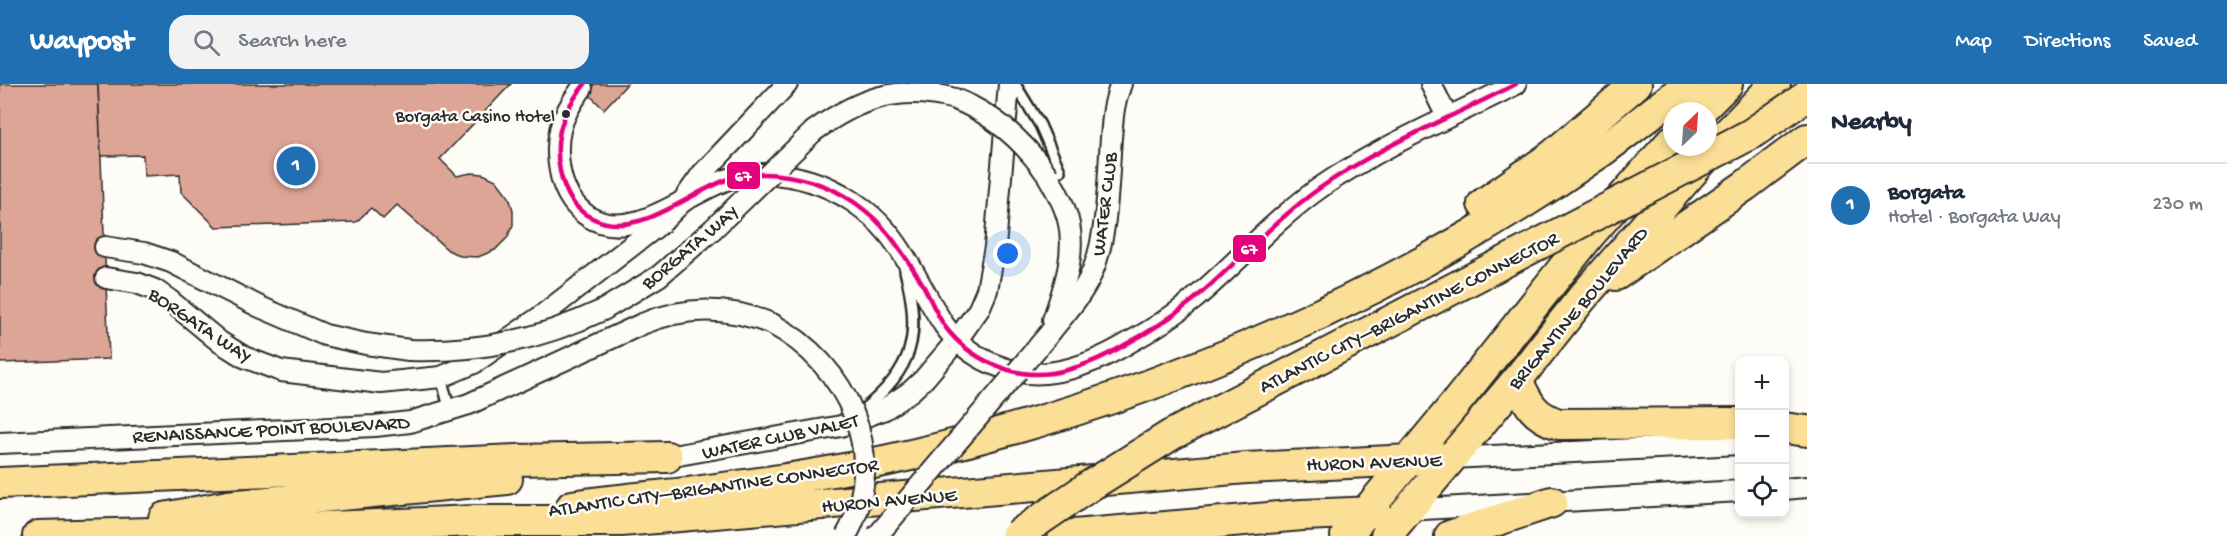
<!DOCTYPE html>
<meta charset="utf-8">
<style>
:root{--surface:#fff;--page:#f2f2f3;--text:#1f2937;--muted:#747a83;--line:#e0e1e3;--accent:#1f6fb2}
body{margin:0;font-family:"Gochi Hand",sans-serif;background:var(--page);color:var(--text)}
.controls{position:absolute;right:18px;bottom:18px;display:grid;overflow:hidden;border-radius:12px;box-shadow:0 3px 9px #0003}
.controls button{width:54px;height:54px;display:grid;place-items:center;padding:0;border:0;border-bottom:2px solid var(--line);background:var(--surface);color:var(--text);font:30px sans-serif}
.compass{position:absolute;left:1663px;top:18px;width:54px;height:54px;border-radius:50%;background:var(--surface);box-shadow:0 3px 9px #0003;rotate:25deg}
.you{position:absolute;left:1008px;top:170px;width:21px;height:21px;margin:-15px;border:4px solid #fff;border-radius:50%;background:#1a73e8;box-shadow:0 0 0 9px #1a73e833}
.badge{display:grid;place-items:center;width:39px;height:39px;border-radius:50%;background:var(--accent);color:#fff;font-size:20px;font-weight:700}
.pin{position:absolute;translate:-50% -50%;border:3px solid #fff;box-shadow:0 2px 6px #0006}
.list{margin:0;padding:0;list-style:none}
h2{display:flex;justify-content:space-between;align-items:center;height:78px;margin:0;padding:0 24px;font-size:26px}
h2 small{font-size:20px;font-weight:400;color:var(--muted)}
.list li{display:grid;grid-template-columns:39px 1fr auto;gap:18px;align-items:center;box-sizing:border-box;height:84px;padding:0 24px;border-top:2px solid var(--line)}
.list b{display:block;font-size:22px;white-space:nowrap}
.list p{margin:0;font-size:20px;white-space:nowrap;color:var(--muted)}
.list em{font-size:20px;font-style:normal;color:var(--muted)}
.icon{flex:none;width:33px;height:33px;fill:none;stroke:currentColor;stroke-width:2;stroke-linecap:round;stroke-linejoin:round}
.map{position:relative;flex:none;width:1807px;height:452px;overflow:hidden}
header{display:flex;align-items:center;gap:36px;box-sizing:border-box;height:84px;padding:0 30px;background:var(--accent);color:#fff}
header strong{font-size:28px}
nav{display:flex;gap:33px;margin-inline-start:auto;font-size:21px}
.search{width:420px;height:54px;background:var(--page);display:flex;align-items:center;gap:15px;box-sizing:border-box;padding:0 21px;border-radius:18px;color:var(--muted);font-size:22px}
main{display:flex}
aside{flex:1;background:var(--surface)}
.map>svg:first-child{display:block}
.building{fill:#dda595;stroke:#2b2b2b;stroke-width:1.5}
.lines{fill:none;stroke-linecap:round;stroke-linejoin:round}
.service-casing{stroke:#2b2b2b;stroke-width:14}
.minor-casing{stroke:#2b2b2b;stroke-width:24}
.primary-casing{stroke:#2b2b2b;stroke-width:34}
.service{stroke:#fdfcf7;stroke-width:9}
.minor{stroke:#fdfcf7;stroke-width:20}
.primary{stroke:#fbdf96;stroke-width:30}
.minor-bridge-casing{stroke:#2b2b2b;stroke-width:24;stroke-linecap:butt}
.primary-bridge-casing{stroke:#2b2b2b;stroke-width:34;stroke-linecap:butt}
.minor-bridge{stroke:#fdfcf7;stroke-width:20}
.primary-bridge{stroke:#fbdf96;stroke-width:30}
.bus-1-casing{stroke:#fdfcf7;stroke-width:9}
.bus-1{stroke:#e5007d;stroke-width:4.5}
.bus-dot{fill:#2b2b2b;stroke:#fdfcf7;stroke-width:2}
.labels{text-anchor:middle;stroke-width:5;stroke-linejoin:round;paint-order:stroke}
.bus-label{font-size:18px;fill:#2b2b2b;stroke:#fdfcf7;text-anchor:end}
.street-label{font-size:20px;fill:#2b2b2b;stroke:#fdfcf7}
.line-badge{stroke:#fdfcf7;stroke-width:2}
.badge-label{font-size:16px;text-anchor:middle;font-weight:bold;fill:#fff}
</style>
<header>
<strong>Waypost</strong>
<div class="search"><svg class="icon" aria-label="search" viewBox="0 0 24 24"><circle cx="10" cy="10" r="6"/><path d="M15 15l6 6"/></svg>Search here</div>
<nav><a>Map</a><a>Directions</a><a>Saved</a></nav>
</header>
<main>
<div class="map">
<svg width="1807" height="452" viewBox="0 0 1807 452">
<rect width="100%" height="100%" fill="#fdfcf7"/>
<filter id="ink" filterUnits="userSpaceOnUse"><feTurbulence type="fractalNoise" baseFrequency=".0167" numOctaves="2"/><feDisplacementMap in="SourceGraphic" scale="12" xChannelSelector="R" yChannelSelector="G"/><feConvolveMatrix kernelMatrix="1 2 1 2 8 2 1 2 1" color-interpolation-filters="sRGB"/></filter>
<g filter="url(#ink)">
<g class="building">
<polygon points="0,0 98,0 109,275 0,279"/>
<polygon points="98,0 511,0 440,75 457,92 471,89 483,90 496,96 509,113 513,126 513,141 507,154 495,166 478,173 460,172 448,166 397,121 383,135 371,124 356,138 216,143 181,108 180,90 144,92 143,71 101,72"/>
<polygon points="578,0 627,0 604,25"/>
</g>
<g class="lines">
<g class="service-casing">
<g id="service">
<polyline points="1015,0 1040,41 1060,87"/>
<polyline points="441,293 450,327"/>
<path d="M861,327c53,-41 61,-76 44,-140"/>
</g>
</g>
<g class="minor-casing">
<g id="minor">
<polyline points="1431,0 1447,33"/>
<path d="M582,4c-22,29 -29,51 -21,88 4,16 13,31 28,41 44,27 99,-25 140,-38 26,-8 56,-6 81,2 30,9 58,28 78,52 23,28 36,62 56,92 24,34 69,54 110,47 27,-4 53,-16 76,-30 22,-12 43,-26 63,-42 44,-37 81,-80 128,-113 61,-42 129,-69 195,-103"/>
<path d="M814,47c45,-33 86,-47 141,-32"/>
<path d="M1048,92c6,11 13,22 17,34 14,36 0,76 -12,110"/>
<polyline points="105,163 144,169 171,178 260,223 325,251 366,260 409,266"/>
<polyline points="106,194 137,199 155,206 168,215 220,258 244,273 281,287 381,299 441,293 474,279 540,233 661,139 682,118 702,90 787,0"/>
<polyline points="603,226 659,192 712,146"/>
<path d="M1049,250c16,-21 35,-40 44,-64 15,-37 15,-93 18,-132 2,-22 2,-34 10,-54"/>
<path d="M0,359l375,-17 35,-4 59,-18 173,-80c44,-18 85,-18 130,0"/>
<polyline points="667,373 841,342 885,325 911,307 924,295 957,256 979,225 987,206 995,163 1009,0"/>
<polyline points="1451,374 1740,360"/>
<polyline points="1784,405 1807,403"/>
<polyline points="1406,426 1740,407"/>
</g>
</g>
<g class="primary-casing">
<g id="primary">
<polyline points="1700,27 1727,0"/>
<polyline points="1483,120 1553,71 1636,0"/>
<polyline points="1616,191 1746,101 1807,55"/>
<path d="M1517,296c11,23 16,36 42,44l181,-1"/>
<polyline points="1784,344 1807,347"/>
<polyline points="0,399 516,376 667,373"/>
<path d="M572,422c38,-6 76,-9 115,-13 76,-10 153,-21 228,-39 244,-56 481,-159 687,-303 29,-21 58,-45 87,-67"/>
<polyline points="164,434 228,422 507,395"/>
<polyline points="38,452 229,447 474,437 621,437 1246,384 1451,374"/>
<polyline points="1063,452 1302,431 1376,428"/>
<polyline points="1346,452 1455,320 1592,148 1672,57"/>
<polyline points="1386,452 1517,296 1582,214 1716,61 1775,0"/>
<polyline points="1450,452 1552,418"/>
</g>
</g>
<use href="#service" class="service"/>
<use href="#minor" class="minor"/>
<use href="#primary" class="primary"/>
<g class="minor-bridge-casing">
<g id="minor-bridge">
<path d="M955,15c40,16 69,42 93,77"/>
<polyline points="712,146 814,47"/>
<path d="M772,240c75,40 119,132 74,212"/>
<path d="M409,266c71,2 130,-10 194,-40"/>
<polyline points="877,452 1049,250"/>
</g>
</g>
<g class="primary-bridge-casing">
<polyline id="primary-bridge" points="1016,452 1088,403 1171,351 1751,50 1807,12"/>
</g>
<use href="#minor-bridge" class="minor-bridge"/>
<use href="#primary-bridge" class="primary-bridge"/>
<g class="bus-1-casing">
<path id="bus-1" d="M585,0c-22,26 -32,53 -25,87 4,19 13,37 30,46 47,26 98,-26 142,-39 26,-7 55,-4 81,4 29,9 58,29 77,54 12,15 22,31 32,47 8,15 14,31 24,45 24,31 66,51 106,45 27,-4 53,-16 76,-30 23,-12 44,-26 64,-42 44,-36 81,-80 128,-113 61,-43 130,-70 196,-104"/>
</g>
<use href="#bus-1" class="bus-1"/>
</g>
</g>
<circle class="bus-dot" cx="566" cy="30" r="5"/>
<g class="labels">
<g class="bus-label">
<text x="555" y="37">Borgata Casino Hotel</text>
</g>
<g class="street-label">
<text transform="translate(1103 120) rotate(-83)" y="7">WATER CLUB</text>
<text transform="translate(689 162) rotate(-40)" y="7">BORGATA WAY</text>
<text transform="translate(1577 223) rotate(-50)" y="7">BRIGANTINE BOULEVARD</text>
<text transform="translate(1408 227) rotate(-27)" y="7">ATLANTIC CITY–BRIGANTINE CONNECTOR</text>
<text transform="translate(201 240) rotate(34)" y="7">BORGATA WAY</text>
<text transform="translate(271 344) rotate(-3)" y="7">RENAISSANCE POINT BOULEVARD</text>
<text transform="translate(780 351) rotate(-12)" y="7">WATER CLUB VALET</text>
<text transform="translate(1374 377) rotate(-2)" y="7">HURON AVENUE</text>
<text transform="translate(713 402) rotate(-8)" y="7">ATLANTIC CITY–BRIGANTINE CONNECTOR</text>
<text transform="translate(889 415) rotate(-5)" y="7">HURON AVENUE</text>
</g>
</g>
<g class="line-badge">
<rect x="726" y="77" width="35" height="29" rx="6" fill="#e5007d"/>
<rect x="1232" y="150" width="35" height="29" rx="6" fill="#e5007d"/>
</g>
<g class="badge-label">
<text x="743" y="97">67</text>
<text x="1249" y="170">67</text>
</g>
</svg>
<div class="controls">
<button>+</button>
<button>−</button>
<button><svg class="icon" aria-label="locate" viewBox="0 0 24 24"><circle cx="12" cy="12" r="6"/><path d="M12 2v4M12 18v4M2 12h4M18 12h4"/></svg></button>
</div>
<svg class="compass" viewBox="-18 -18 36 36"><path d="M0-13l5 13h-10z" fill="#e53935"/><path d="M0 13l5-13h-10z" fill="#747a83"/></svg>
<div class="you"></div>
<div class="pin badge" style="left:296px;top:82px">1</div>
</div>
<aside>
<h2>Nearby<small></small></h2>
<ul class="list">
<li><span class="badge">1</span><div><b>Borgata</b><p>Hotel · Borgata Way</p></div><em>230 m</em></li>
</ul>
</aside>
</main>
